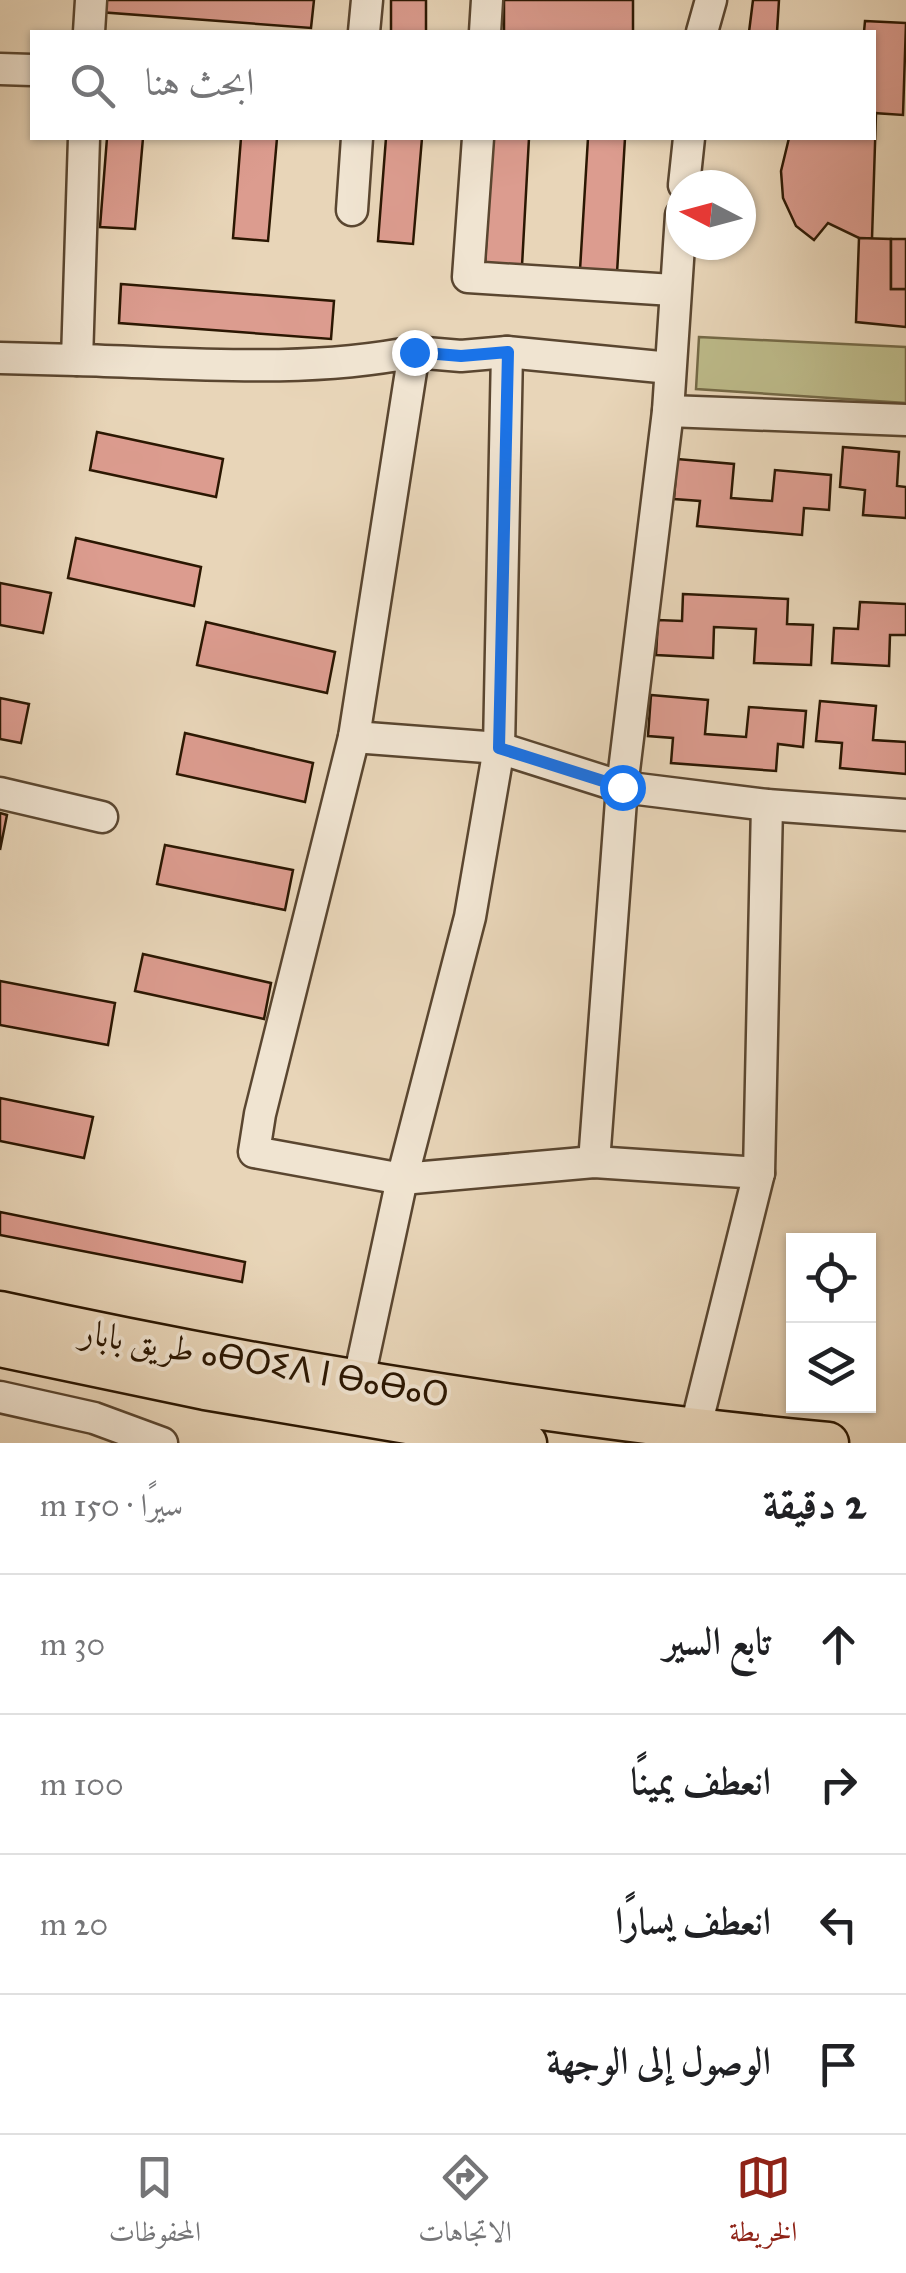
<!DOCTYPE html>
<html lang="ar">
<meta charset="utf-8">
<style>
:root{--surface:#fff;--page:#f2f2f2;--text:#202124;--muted:#757577;--line:#e0e0e0;--accent:#8f2418}
body{margin:0;font-family:"IM FELL Great Primer",Amiri,"Noto Sans Tifinagh",serif;background:var(--page);color:var(--text);direction:rtl}
.controls{position:absolute;right:30px;bottom:30px;display:grid;overflow:hidden;border-radius:0px;box-shadow:0 2px 8px #0004}
.controls button{width:90px;height:90px;display:grid;place-items:center;padding:0;border:0;border-bottom:2px solid var(--line);background:var(--surface);color:var(--text);font:50px sans-serif}
.compass{position:absolute;left:666px;top:170px;width:90px;height:90px;border-radius:50%;background:var(--surface);box-shadow:0 2px 8px #0004;rotate:276deg}
.stop{position:absolute;width:30px;height:30px;margin:-22px;border:8px solid #1a73e8;border-radius:50%;background:#fff}
.stop.end{background:#1a73e8;border-color:#fff;box-shadow:0 2px 10px #0008}
.list{margin:0;padding:0;list-style:none}
h2{display:flex;justify-content:space-between;align-items:center;height:130px;margin:0;padding:0 40px;font-size:42px}
h2 small{font-size:32px;font-weight:400;color:var(--muted)}
.list li{display:grid;grid-template-columns:65px 1fr auto;gap:30px;align-items:center;box-sizing:border-box;height:140px;padding:0 40px;border-top:2px solid var(--line)}
.list b{display:block;font-size:38px;white-space:nowrap}
.list em{font-size:32px;font-style:normal;color:var(--muted)}
.icon{flex:none;width:55px;height:55px;fill:none;stroke:currentColor;stroke-width:2;stroke-linecap:round;stroke-linejoin:round}
.map{position:relative;flex:none;width:906px;height:1443px;overflow:hidden;direction:ltr}
.search{position:absolute;background:var(--surface);box-shadow:0 2px 8px #0004;left:30px;right:30px;top:30px;height:110px;display:flex;align-items:center;gap:25px;box-sizing:border-box;padding:0 35px;border-radius:0px;color:var(--muted);font-size:38px}
.sheet{height:690px;background:var(--surface)}
nav{display:flex;justify-content:space-around;align-items:center;box-sizing:border-box;height:140px;border-top:2px solid var(--line);background:var(--surface);font-size:28px;color:var(--muted)}
nav a{display:grid;justify-items:center;gap:5px}
nav .on{color:var(--accent)}
.map>svg:first-child{display:block}
.green{fill:#bdbb8a;stroke:#746946;stroke-width:2.5}
.building{fill:#dc9c8f;stroke:#2b1702;stroke-width:2.5}
.lines{fill:none;stroke-linecap:round;stroke-linejoin:round}
.minor-casing{stroke:#5a4630;stroke-width:35}
.major-casing{stroke:#2b1702;stroke-width:45}
.minor{stroke:#f0e4d1;stroke-width:30}
.major{stroke:#e8d5b8;stroke-width:40}
.route{stroke:#1a73e8;stroke-width:12}
.labels{text-anchor:middle;stroke-width:8;stroke-linejoin:round;paint-order:stroke}
.street-label{font-size:35px;fill:#2b1702;stroke:#f0e4d1}
</style>
<div class="map">
<svg width="906" height="1443" viewBox="0 0 906 1443">
<rect width="100%" height="100%" fill="#e8d5b8"/>
<filter id="stains"><feTurbulence type="fractalNoise" baseFrequency=".002" numOctaves="4"/><feColorMatrix values="0 0 0 0 .2 0 0 0 0 .09 0 0 0 0 .02 0 0 0 .5 -.17"/></filter>
<radialGradient id="worn" r=".72"><stop offset=".6" stop-color="#630" stop-opacity="0"/><stop offset="1" stop-color="#630" stop-opacity=".3"/></radialGradient>
<polygon class="green" points="699,337 906,347 906,403 696,389"/>
<g class="building">
<polygon points="100,0 314,0 311,28 99,12"/>
<rect x="391" y="0" width="35" height="32"/>
<polygon points="504,0 633,0 633,31 504,32"/>
<polygon points="753,0 779,0 777,32 749,32"/>
<polygon points="865,21 906,23 903,115 874,113 874,32 864,32"/>
<polygon points="874,113 876,113 872,239 859,238 828,223 814,240 796,226 783,198 781,171 789,138 874,138"/>
<polygon points="107,138 143,138 135,229 100,227"/>
<polygon points="241,138 277,138 268,241 233,238"/>
<polygon points="386,138 422,138 413,244 378,241"/>
<polygon points="492,138 529,138 522,266 485,264"/>
<polygon points="588,138 625,138 617,273 580,270"/>
<polygon points="859,238 891,239 891,289 906,289 906,327 856,322"/>
<rect x="891" y="239" width="15" height="50"/>
<polygon points="121,284 334,301 331,339 119,323"/>
<polygon points="97,432 223,459 216,497 90,470"/>
<polygon points="843,447 899,452 897,486 906,487 906,518 863,515 865,490 840,487"/>
<polygon points="677,459 734,464 731,498 772,501 775,470 831,475 829,510 804,508 802,535 697,526 700,501 674,499"/>
<polygon points="76,538 201,567 194,606 68,578"/>
<polygon points="0,583 51,593 43,633 0,625"/>
<polygon points="683,594 788,599 787,624 813,625 811,665 754,663 756,629 714,627 713,658 656,655 658,620 682,621"/>
<polygon points="860,602 906,604 906,635 890,635 889,666 832,663 834,628 858,629"/>
<polygon points="206,622 335,652 327,693 197,665"/>
<polygon points="651,695 708,700 705,734 746,737 749,707 806,711 803,747 778,744 776,771 671,763 673,738 648,736"/>
<polygon points="0,698 29,704 21,743 0,739"/>
<polygon points="820,701 876,706 873,740 906,742 906,774 840,768 842,743 816,741"/>
<polygon points="185,733 313,763 305,802 177,774"/>
<polygon points="0,813 7,815 0,850"/>
<polygon points="165,845 293,870 285,910 157,884"/>
<polygon points="143,954 271,983 264,1019 135,991"/>
<polygon points="0,981 115,1003 108,1045 0,1025"/>
<polygon points="0,1098 93,1117 84,1158 0,1141"/>
<polygon points="0,1212 245,1262 242,1282 0,1235"/>
</g>
<g class="lines">
<g class="minor-casing">
<g id="minor">
<polyline points="89,32 91,0"/>
<polyline points="364,32 367,0"/>
<polyline points="485,32 487,0"/>
<polyline points="702,32 711,0"/>
<polyline points="0,69 32,70"/>
<polyline points="478,138 468,277 673,290"/>
<polyline points="684,185 689,138"/>
<polyline points="352,210 357,138"/>
<polyline points="414,352 461,356 507,352 670,368"/>
<polyline points="0,358 77,360 84,138"/>
<path d="M77,360c113,3 226,14 337,-8l-60,385 -94,377 -6,38 148,27 192,-17 165,11"/>
<polyline points="668,411 906,420"/>
<polyline points="354,737 499,748 622,787 767,805 906,815"/>
<polyline points="0,793 102,817"/>
<polyline points="594,1162 622,787 668,411 681,215"/>
<polyline points="0,1397 94,1418 162,1443"/>
<polyline points="360,1399 358,1383 402,1179 470,917 499,748 507,352"/>
<polyline points="695,1430 759,1173 767,805"/>
</g>
</g>
<g class="major-casing">
<g id="major">
<path d="M0,1312c274,60 549,104 828,131"/>
<polyline points="0,1346 205,1389 526,1443"/>
</g>
</g>
<use href="#minor" class="minor"/>
<use href="#major" class="major"/>
</g>
<g class="lines">
<polyline class="route" points="414,352 461,356 508,352 499,748 622,787"/>
</g>
<g class="labels">
<g class="street-label">
<text transform="translate(265 1363) rotate(10)" y="12">طريق بابار ⴰⴱⵔⵉⴷ ⵏ ⴱⴰⴱⴰⵔ</text>
</g>
</g>
<rect width="100%" height="100%" filter="url(#stains)"/>
<rect width="100%" height="100%" fill="url(#worn)"/>
</svg>
<div class="controls">
<button><svg class="icon" aria-label="locate" viewBox="0 0 24 24"><circle cx="12" cy="12" r="6"/><path d="M12 2v4M12 18v4M2 12h4M18 12h4"/></svg></button>
<button><svg class="icon" aria-label="layers" viewBox="0 0 24 24"><path d="M12 4l9 5-9 5-9-5zM3 14l9 5 9-5"/></svg></button>
</div>
<svg class="compass" viewBox="-18 -18 36 36"><path d="M0-13l5 13h-10z" fill="#e53935"/><path d="M0 13l5-13h-10z" fill="#757577"/></svg>
<div class="stop" style="left:622px;top:787px"></div>
<div class="stop end" style="left:414px;top:352px"></div>
<div class="search"><svg class="icon" aria-label="search" viewBox="0 0 24 24"><circle cx="10" cy="10" r="6"/><path d="M15 15l6 6"/></svg>ابحث هنا</div>
</div>
<section class="sheet">
<h2>2 دقيقة<small>سيرًا · 150 m</small></h2>
<ul class="list">
<li><svg class="icon" aria-label="ahead" viewBox="0 0 24 24"><path d="M12 20V5M6 11l6-6 6 6"/></svg><div><b>تابع السير</b></div><em>30 m</em></li>
<li><svg class="icon" aria-label="right" viewBox="0 0 24 24"><path d="M7 20v-9h11M14 6l5 5-5 5"/></svg><div><b>انعطف يمينًا</b></div><em>100 m</em></li>
<li><svg class="icon" aria-label="left" viewBox="0 0 24 24"><path d="M17 20v-9H6M10 6l-5 5 5 5"/></svg><div><b>انعطف يسارًا</b></div><em>20 m</em></li>
<li><svg class="icon" aria-label="arrive" viewBox="0 0 24 24"><path d="M6 21V4h12l-3 4 3 4H6"/></svg><div><b>الوصول إلى الوجهة</b></div></li>
</ul>
</section>
<nav>
<a class="on"><svg class="icon" aria-label="map" viewBox="0 0 24 24"><path d="M3 6l6-2 6 2 6-2v14l-6 2-6-2-6 2zM9 4v14M15 6v14"/></svg>الخريطة</a>
<a><svg class="icon" aria-label="directions" viewBox="0 0 24 24"><path d="M12 3l9 9-9 9-9-9zM9 14v-3h6M13 9l2 2-2 2"/></svg>الاتجاهات</a>
<a><svg class="icon" aria-label="saved" viewBox="0 0 24 24"><path d="M7 4h10v16l-5-4-5 4z"/></svg>المحفوظات</a>
</nav>
